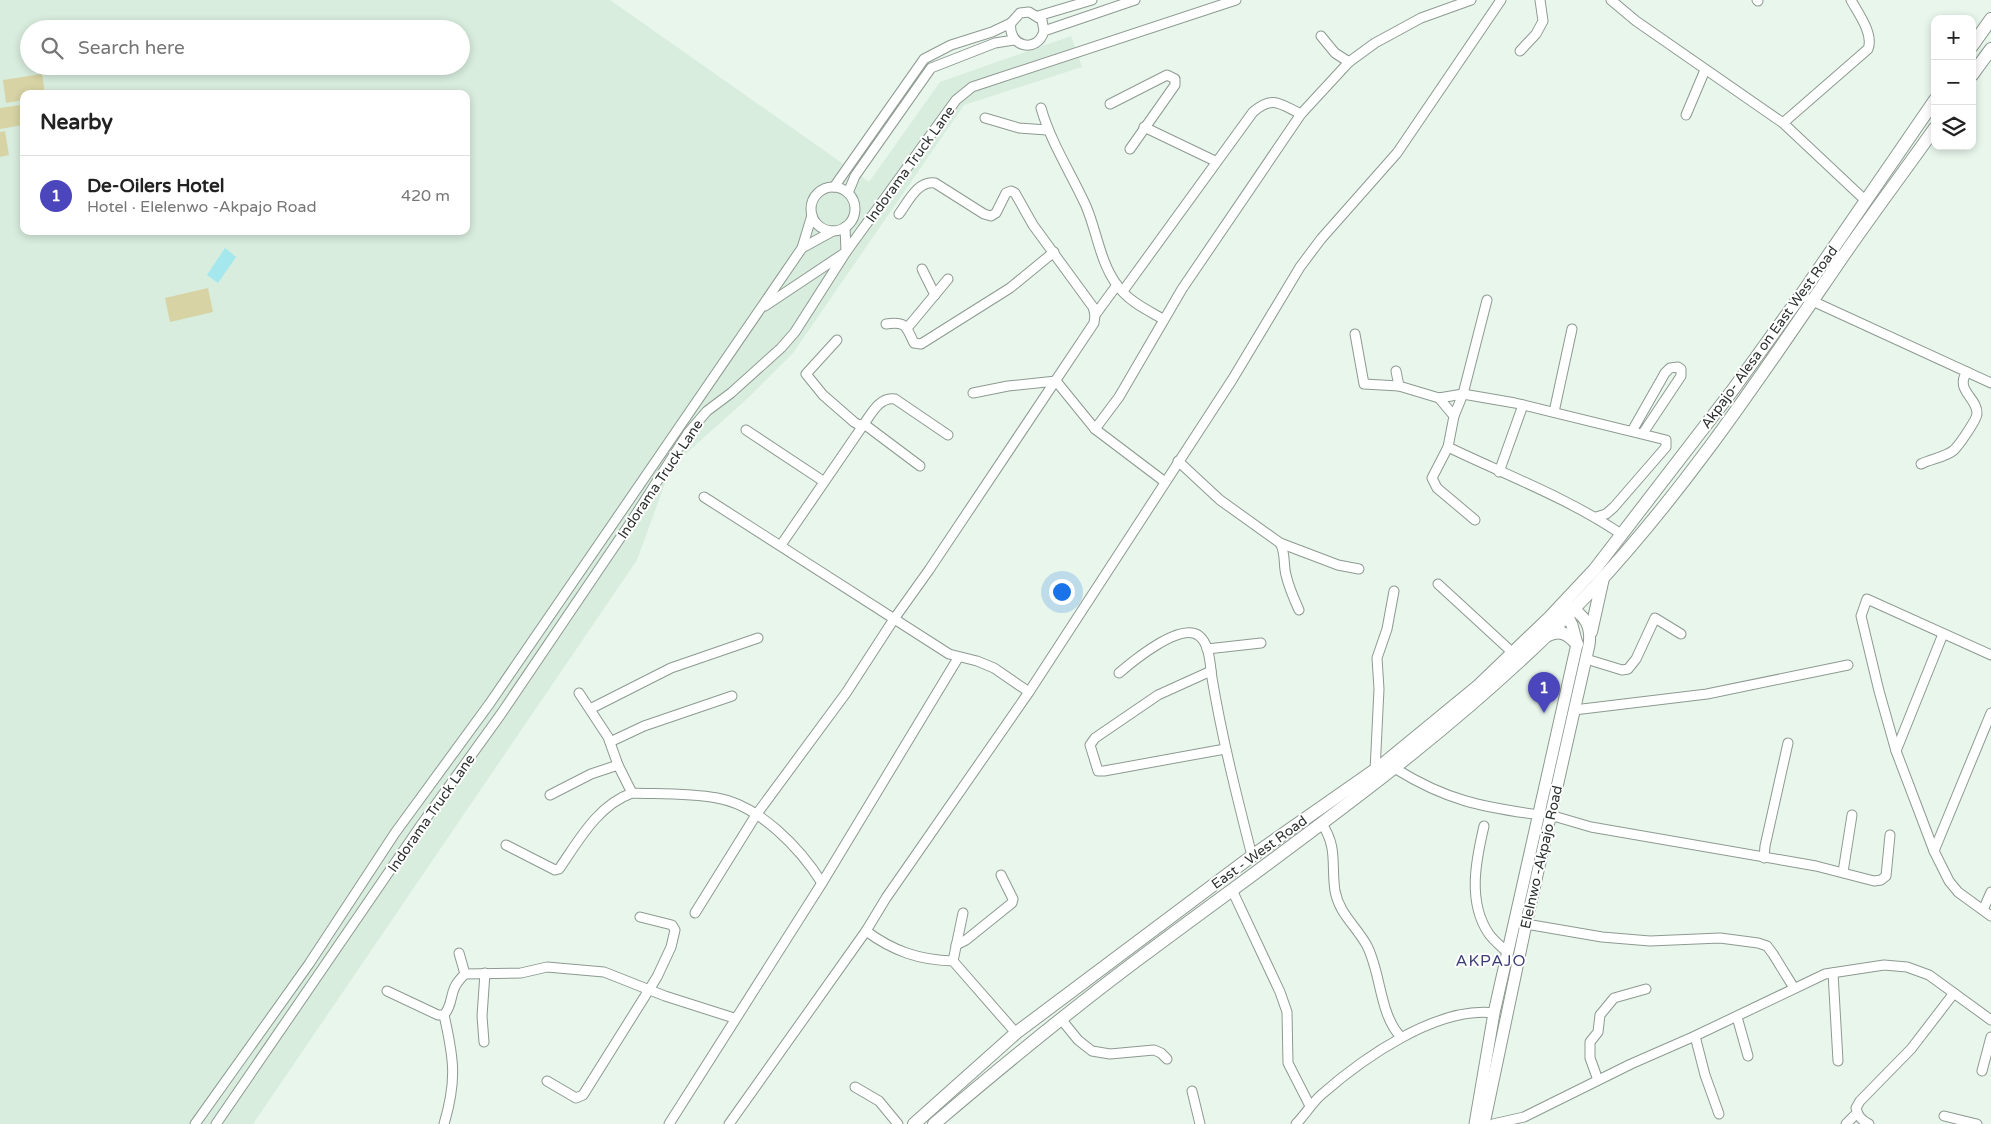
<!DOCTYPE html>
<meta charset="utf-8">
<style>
:root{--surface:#fff;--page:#f2f2f2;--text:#222;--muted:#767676;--line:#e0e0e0;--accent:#4b46bc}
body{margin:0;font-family:"Varela Round",sans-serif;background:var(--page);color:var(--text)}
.controls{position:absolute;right:15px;top:15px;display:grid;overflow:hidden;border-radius:10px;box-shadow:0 2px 8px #0003}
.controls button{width:45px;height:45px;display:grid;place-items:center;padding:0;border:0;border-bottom:1px solid var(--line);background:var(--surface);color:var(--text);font:25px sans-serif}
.you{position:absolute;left:1061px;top:591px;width:18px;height:18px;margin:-12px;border:4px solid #fff;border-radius:50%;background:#1a73e8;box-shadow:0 0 0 8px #1a73e833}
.badge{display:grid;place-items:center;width:32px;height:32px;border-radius:50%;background:var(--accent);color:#fff;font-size:16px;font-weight:700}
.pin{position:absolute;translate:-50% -41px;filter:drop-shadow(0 1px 2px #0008)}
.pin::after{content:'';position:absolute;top:26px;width:18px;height:15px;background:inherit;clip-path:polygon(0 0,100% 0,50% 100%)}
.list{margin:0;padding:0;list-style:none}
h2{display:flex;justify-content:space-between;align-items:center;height:65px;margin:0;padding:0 20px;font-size:21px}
h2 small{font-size:16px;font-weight:400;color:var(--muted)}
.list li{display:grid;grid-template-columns:32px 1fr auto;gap:15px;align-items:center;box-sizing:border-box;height:80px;padding:0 20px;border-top:1px solid var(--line)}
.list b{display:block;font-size:19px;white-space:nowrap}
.list p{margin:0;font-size:16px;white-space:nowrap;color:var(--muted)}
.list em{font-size:16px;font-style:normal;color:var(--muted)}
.icon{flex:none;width:28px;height:28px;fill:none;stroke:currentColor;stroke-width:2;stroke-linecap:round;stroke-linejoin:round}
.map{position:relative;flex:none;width:1991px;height:1124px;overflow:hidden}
.search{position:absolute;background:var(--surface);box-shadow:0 2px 8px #0003;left:20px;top:20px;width:450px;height:55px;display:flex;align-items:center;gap:12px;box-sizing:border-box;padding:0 18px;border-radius:28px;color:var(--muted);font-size:19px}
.panel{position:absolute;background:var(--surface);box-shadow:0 2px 8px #0003;left:20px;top:90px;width:450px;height:145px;border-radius:10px}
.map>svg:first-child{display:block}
.built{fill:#d8edde;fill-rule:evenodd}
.green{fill:#d7d3a4}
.water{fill:#a4e7ed}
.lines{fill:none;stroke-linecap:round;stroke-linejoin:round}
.street-casing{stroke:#8d9a91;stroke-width:11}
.secondary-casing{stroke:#8d9a91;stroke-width:13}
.primary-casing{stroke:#8d9a91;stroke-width:14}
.street{stroke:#fff;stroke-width:9}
.secondary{stroke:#fff;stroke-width:11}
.primary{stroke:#fff;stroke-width:12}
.labels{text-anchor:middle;stroke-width:4;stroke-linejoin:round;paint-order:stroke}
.street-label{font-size:14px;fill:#2d322f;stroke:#fff}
.quarter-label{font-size:16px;letter-spacing:1px;fill:#3a3d79;stroke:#fff}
</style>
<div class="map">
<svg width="1991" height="1124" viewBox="0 0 1991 1124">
<rect width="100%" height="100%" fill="#e8f6ec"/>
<path class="built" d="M0,0h610l259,182 71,-100 131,-46 11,31 -118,38 -171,248 -44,44 -78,70 -34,93 -384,564h-253zM29,29h432v37h-432zM24,94h442v137h-442z"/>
<g class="green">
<polygon points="42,74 45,94 24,94 24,100 6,103 3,80"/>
<polygon points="20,105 23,125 0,129 0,108"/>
<polygon points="5,131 9,155 0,157 0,132"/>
<polygon points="208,288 213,312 170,322 165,298"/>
</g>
<polygon class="water" points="225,248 236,257 218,283 207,275"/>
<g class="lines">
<g class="street-casing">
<g id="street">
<polyline points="1611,0 1636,21 1783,123 1866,201"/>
<polyline points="1757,0 1758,1"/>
<polyline points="1038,16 1092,0"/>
<path d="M1044,31l-2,-11 -13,-8 -9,1 -9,10c-4,23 26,32 33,8l91,-31"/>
<polyline points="1321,36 1335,53 1349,62"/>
<polyline points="1520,51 1536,34 1543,21 1540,0"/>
<polyline points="1110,104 1167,75 1175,79 1175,85 1130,149"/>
<path d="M1041,108c10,35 30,65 45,98 11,26 14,56 31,79 11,16 30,25 46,34"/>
<polyline points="1686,115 1705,70"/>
<polyline points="985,118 1019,128 1047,130"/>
<path d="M1783,123l85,-74c6,-15 -10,-36 -17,-49"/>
<polyline points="1144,127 1215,161"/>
<polyline points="834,187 924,59 951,45 992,32 1011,23"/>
<circle cx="833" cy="209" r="22"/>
<polyline points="848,193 855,176 931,68 995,43 1014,40"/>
<polyline points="802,248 833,231"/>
<polyline points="922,269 935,295"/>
<path d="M1123,291l130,-179c20,-17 27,-8 48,2"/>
<polyline points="1808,299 1991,383"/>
<polyline points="765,306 846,252 845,227"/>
<polyline points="1095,315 1117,285"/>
<path d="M886,324c21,-3 20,3 28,19l7,1 89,-56 44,-36"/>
<polyline points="908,327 948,279"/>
<polyline points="1355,334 1364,384 1399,386"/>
<polyline points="837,340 806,374 823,395 854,422 859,425 864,424 920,466"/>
<polyline points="1396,371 1399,386 1439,398 1454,416"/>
<polyline points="1056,381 1095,429 1165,482"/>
<polyline points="973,393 1008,386 1056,381"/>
<polyline points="1439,398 1463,394 1515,403 1666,440 1666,447 1614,507 1606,514 1596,517"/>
<polyline points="1554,412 1572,329"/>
<polyline points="1095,429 1119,397 1182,289 1301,114 1349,62 1375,43 1421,18 1471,0"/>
<polyline points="746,430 823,481"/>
<polyline points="1632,431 1665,373 1670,368 1678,367 1681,369 1681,376 1643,433"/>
<path d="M1448,447c58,28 120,51 173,87"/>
<path d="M1178,461l42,39 60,43c6,10 3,21 6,32 3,13 8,24 13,35"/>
<path d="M1921,464c10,-5 25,-7 33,-14 5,-5 22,-29 23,-36 1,-16 -23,-24 -10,-42"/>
<polyline points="1499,472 1523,405"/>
<polyline points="704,497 949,654 977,661 994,668 1029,692"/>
<polyline points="1475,520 1437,488 1432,478 1448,447 1454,416 1463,394 1487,300"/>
<polyline points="1280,543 1338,565 1359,569"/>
<path d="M781,545l83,-121c7,-10 16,-28 31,-25l53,36"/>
<polyline points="1438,584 1513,653"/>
<polyline points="1207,649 1261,643"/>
<polyline points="1991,655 1867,599 1861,616 1879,691 1896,751 1934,851 1949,881 1958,892 1991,916"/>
<polyline points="1586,659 1622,670 1628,669 1636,659 1655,618 1681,634"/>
<polyline points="1211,671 1158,695 1095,738 1090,745 1098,771 1104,771 1225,749"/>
<path d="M1119,673c14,-12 60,-50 79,-38 12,8 12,30 14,43 10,60 25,119 40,178"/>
<polyline points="579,693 608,737 618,765 632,793"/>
<polyline points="590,709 671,668 758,638"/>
<polyline points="1574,710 1707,694 1848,665"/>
<polyline points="610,742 644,726 732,696"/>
<polyline points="1896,751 1943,634"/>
<path d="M1396,769c50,31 85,38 144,46"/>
<polyline points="1375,771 1379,689 1377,658 1387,629 1394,591"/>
<polyline points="550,795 591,774 618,765"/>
<polyline points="1550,815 1591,827 1816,866 1874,881 1881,880 1886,876 1890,835"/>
<path d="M1322,824c16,24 9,41 13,67 4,22 20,34 31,53 15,26 13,71 35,93"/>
<path d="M1484,826c-8,34 -17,76 5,108 5,7 13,13 19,19"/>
<path d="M506,845l49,25 4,-1c20,-29 39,-64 73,-76 28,1 58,0 85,5 42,7 83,50 105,85"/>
<polyline points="1934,851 1991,713"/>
<polyline points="1764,858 1765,846 1788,743"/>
<polyline points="1843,872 1852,815"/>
<polyline points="1232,890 1280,992 1287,1012 1288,1063 1310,1106"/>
<polyline points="1983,910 1991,892"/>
<path d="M695,913l61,-98 90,-122 48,-74 35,-49 165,-247 1,-8 -2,-8 -60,-82 -18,-32 -4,-2 -5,2 -10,20 -5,3 -7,-2 -49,-31c-17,-3 -27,19 -36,31"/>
<polyline points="1526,924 1602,937 1650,941 1720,938 1758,943 1767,946 1773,954 1794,988"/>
<path d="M866,931c27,20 53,29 87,30l63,72"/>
<polyline points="956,945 966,940 1012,903 1013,899 1001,875"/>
<polyline points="459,953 465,974"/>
<polyline points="953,961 963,913"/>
<polyline points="1833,973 1838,1061"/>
<path d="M387,991l51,24h6c12,-15 2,-23 21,-41l56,-1 26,-6 57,5 61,24 69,22"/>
<path d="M444,1015c10,44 13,65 0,109"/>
<polyline points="1737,1017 1748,1056"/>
<polyline points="1061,1019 1078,1040 1092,1051 1110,1054 1154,1050 1161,1053 1167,1059"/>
<polyline points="1695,1036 1705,1075 1719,1114"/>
<polyline points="484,1042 482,1016 485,973"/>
<polyline points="1982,1071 1991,1037"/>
<polyline points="1598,1080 1590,1058 1590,1042 1598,1032 1600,1015 1614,998 1646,989"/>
<polyline points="547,1081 576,1098 583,1095 657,977 671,947 675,930 672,925 640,917"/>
<polyline points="855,1087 879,1101 898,1124"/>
<polyline points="1192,1091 1200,1124"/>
<polyline points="1944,1116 1977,1124"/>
<polyline points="195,1124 309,964 395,833 490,703 802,248 812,215"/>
<polyline points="216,1124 419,828 501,714 631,522 688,433 707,411 731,393 781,348 795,332 846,252 956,100 972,87 990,81 1236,0"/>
<polyline points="669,1124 822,883 958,658"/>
<polyline points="729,1124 866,931 886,898 1029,692 1232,380 1300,267 1321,239 1397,153 1501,0"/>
<path d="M1296,1124c9,-9 15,-20 25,-29 42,-37 116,-89 173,-82"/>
<polyline points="1493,1124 1524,1117 1631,1064 1695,1036 1825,974 1884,965 1907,967 1929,975 1991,1020"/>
<polyline points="1846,1124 1857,1113"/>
<path d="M1869,1124c-8,-4 -11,-8 -13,-16l4,-7 51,-52 43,-56"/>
</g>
</g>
<g class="secondary-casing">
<g id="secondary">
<polyline points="1475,1124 1494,1013 1577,644 1572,625 1564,609"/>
<path d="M1484,1124l42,-200 63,-279c3,-19 -4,-30 -22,-40"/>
</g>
</g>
<g class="primary-casing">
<g id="primary">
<polyline points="1972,46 1991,19"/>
<polyline points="1972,75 1991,49"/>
<polyline points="1591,632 1603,578"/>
<path d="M1546,636c14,-7 21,-3 31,8"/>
<polyline points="914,1124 1016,1033 1252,856 1382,765 1477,687 1549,618 1595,569 1732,391 1801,295 1935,100"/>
<path d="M934,1124c67,-57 135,-113 206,-166 155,-116 315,-224 449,-365 95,-101 172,-217 250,-331 31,-45 64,-89 96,-134"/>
</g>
</g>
<use href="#street" class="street"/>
<use href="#secondary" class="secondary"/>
<use href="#primary" class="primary"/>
</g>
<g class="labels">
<g class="street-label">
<text transform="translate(910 164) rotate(-54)" y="5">Indorama Truck Lane</text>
<text transform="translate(1769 337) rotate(-54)" y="5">Akpajo- Alesa on East West Road</text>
<text transform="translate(660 479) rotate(-56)" y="5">Indorama Truck Lane</text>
<text transform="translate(431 813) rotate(-55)" y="5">Indorama Truck Lane</text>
<text transform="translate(1259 852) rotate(-36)" y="5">East - West Road</text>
<text transform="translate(1541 857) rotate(-77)" y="5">Elelnwo -Akpajo Road</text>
</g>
<g class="quarter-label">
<text x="1491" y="966">AKPAJO</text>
</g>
</g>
</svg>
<div class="controls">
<button>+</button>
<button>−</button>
<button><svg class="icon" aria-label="layers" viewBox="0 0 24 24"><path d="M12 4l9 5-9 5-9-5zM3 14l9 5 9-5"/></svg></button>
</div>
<div class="you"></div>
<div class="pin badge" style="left:1544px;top:713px">1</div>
<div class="search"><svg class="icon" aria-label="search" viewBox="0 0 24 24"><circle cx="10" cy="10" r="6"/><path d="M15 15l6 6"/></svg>Search here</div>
<section class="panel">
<h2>Nearby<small></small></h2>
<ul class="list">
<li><span class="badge">1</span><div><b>De-Oilers Hotel</b><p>Hotel · Elelenwo -Akpajo Road</p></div><em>420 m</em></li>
</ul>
</section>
</div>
